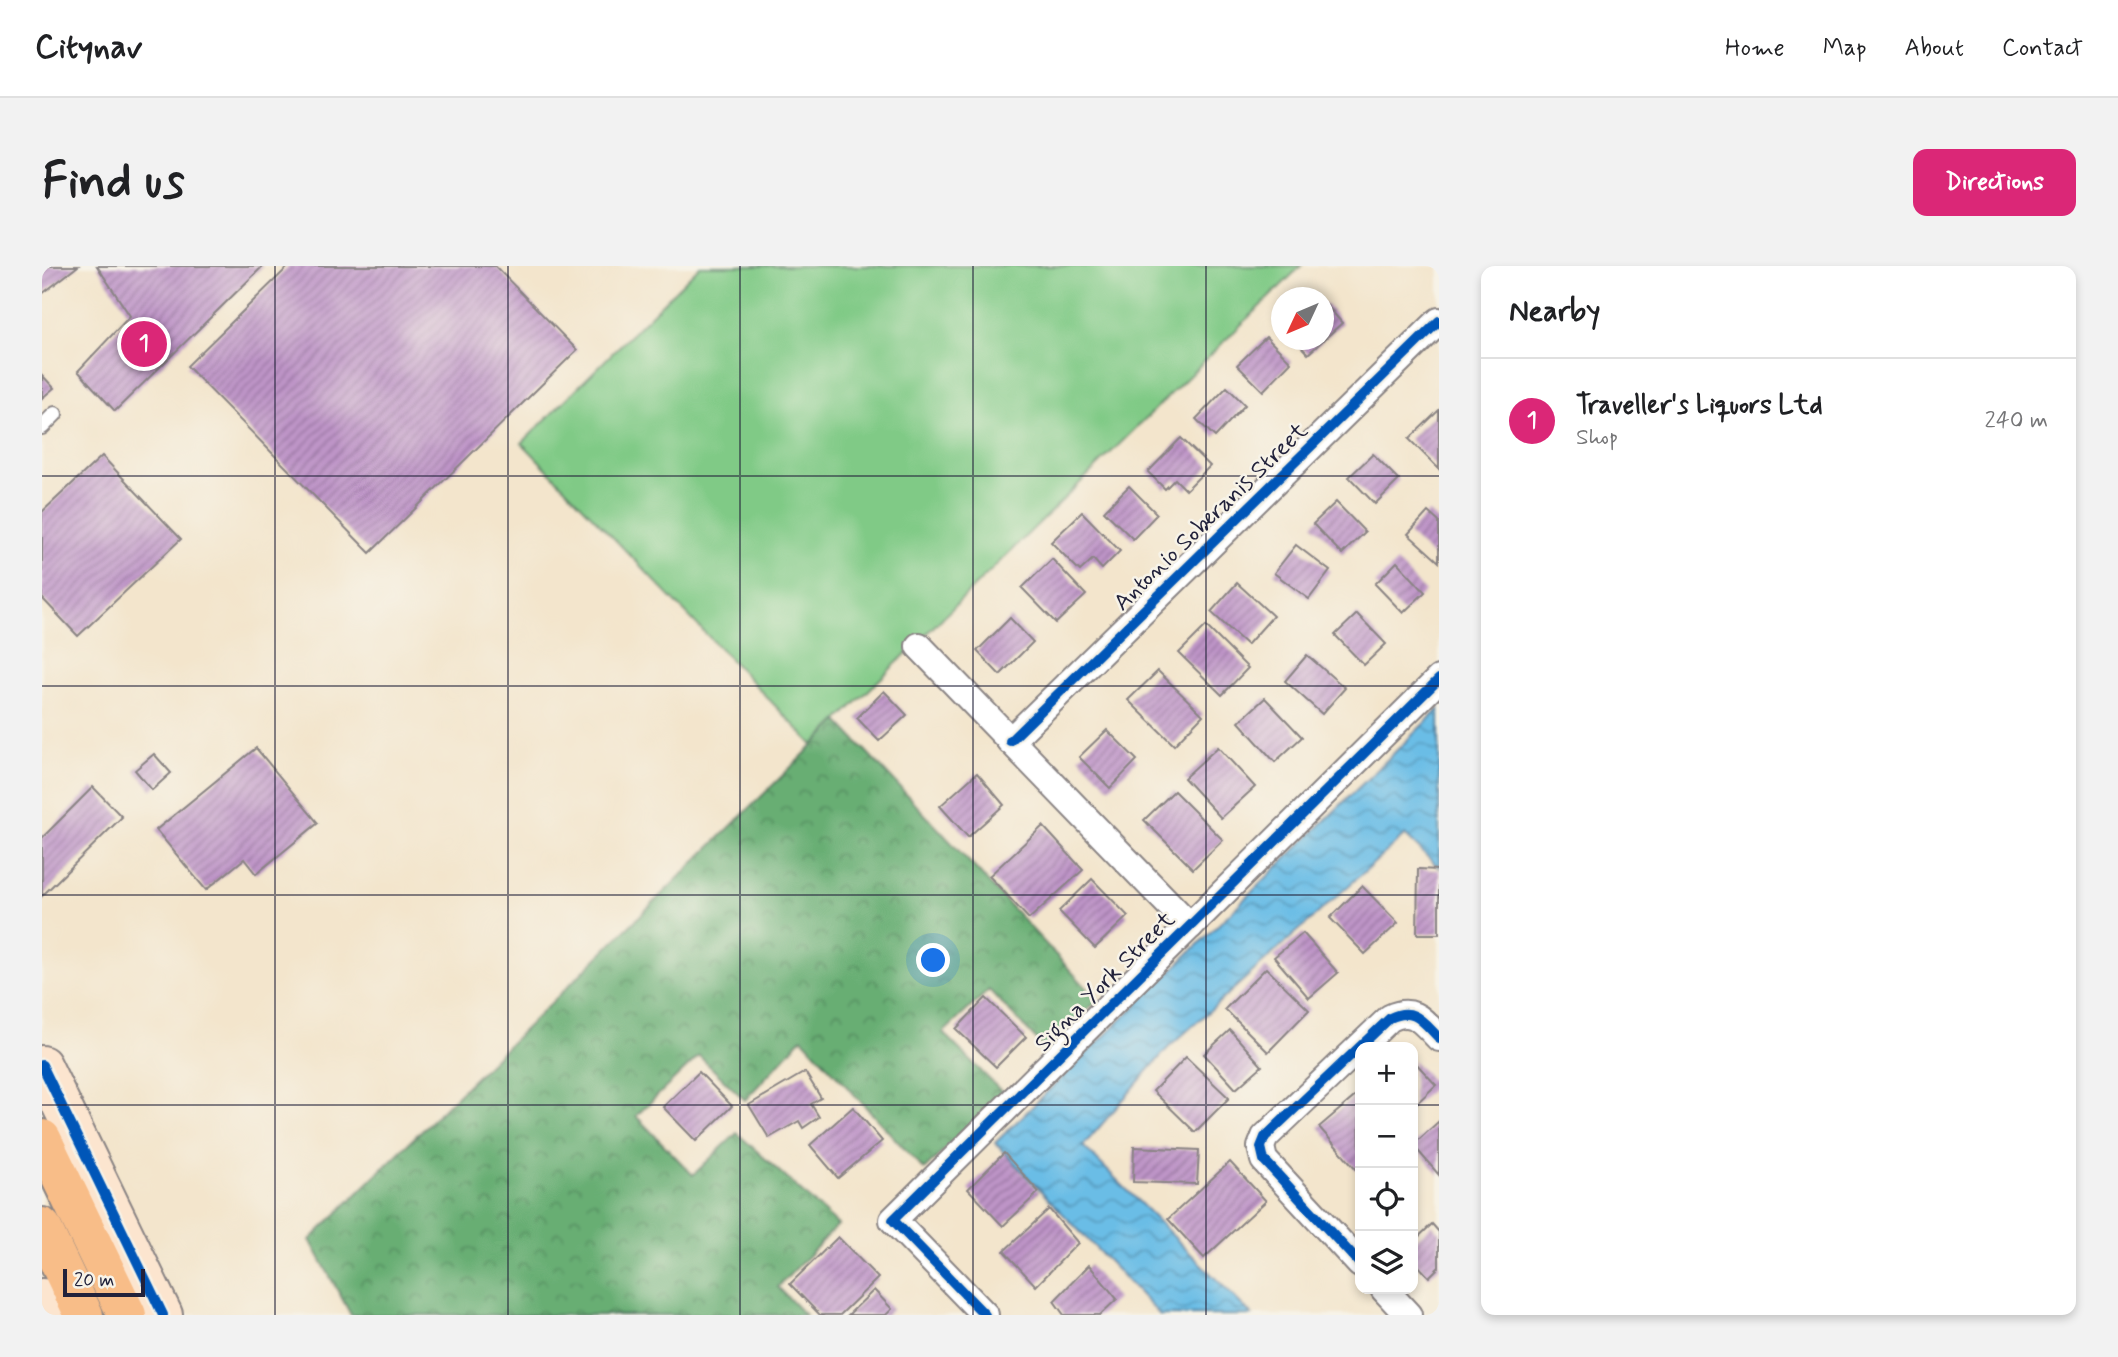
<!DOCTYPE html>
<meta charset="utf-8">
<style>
:root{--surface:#fff;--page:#f2f2f2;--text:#202124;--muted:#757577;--line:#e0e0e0;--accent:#db2777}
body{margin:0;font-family:Mynerve,sans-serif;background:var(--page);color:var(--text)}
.controls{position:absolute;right:21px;bottom:21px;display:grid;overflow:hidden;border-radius:14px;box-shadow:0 4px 10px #0003}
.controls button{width:63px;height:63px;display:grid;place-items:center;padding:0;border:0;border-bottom:2px solid var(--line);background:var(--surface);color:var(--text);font:35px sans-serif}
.compass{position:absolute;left:1229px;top:21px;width:63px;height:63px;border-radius:50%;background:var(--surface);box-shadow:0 4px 10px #0003;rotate:226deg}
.scale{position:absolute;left:21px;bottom:18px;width:82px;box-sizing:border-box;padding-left:7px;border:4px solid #22223b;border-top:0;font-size:19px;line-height:24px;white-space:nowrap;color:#22223b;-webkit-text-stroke:5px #f7f3e8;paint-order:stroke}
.you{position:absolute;left:892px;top:695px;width:24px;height:24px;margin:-18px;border:5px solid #fff;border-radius:50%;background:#1a73e8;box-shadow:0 0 0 10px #1a73e833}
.badge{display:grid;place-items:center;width:46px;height:46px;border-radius:50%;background:var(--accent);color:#fff;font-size:23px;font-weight:700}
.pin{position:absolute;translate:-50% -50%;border:4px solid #fff;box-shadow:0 2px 7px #0006}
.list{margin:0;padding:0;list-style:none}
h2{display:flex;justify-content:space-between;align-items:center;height:91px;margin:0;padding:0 28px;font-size:30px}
h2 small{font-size:23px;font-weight:400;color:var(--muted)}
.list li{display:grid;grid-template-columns:46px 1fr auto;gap:21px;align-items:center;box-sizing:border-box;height:126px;padding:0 28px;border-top:2px solid var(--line)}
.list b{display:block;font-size:26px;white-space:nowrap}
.list p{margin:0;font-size:23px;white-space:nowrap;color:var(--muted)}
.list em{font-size:23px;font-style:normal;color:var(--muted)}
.icon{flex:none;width:38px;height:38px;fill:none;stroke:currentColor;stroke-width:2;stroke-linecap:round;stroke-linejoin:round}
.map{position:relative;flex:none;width:1397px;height:1049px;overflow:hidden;border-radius:14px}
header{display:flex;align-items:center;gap:42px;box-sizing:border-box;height:98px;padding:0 35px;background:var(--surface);border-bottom:2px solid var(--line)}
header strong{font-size:33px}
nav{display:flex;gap:38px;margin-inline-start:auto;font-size:24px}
.intro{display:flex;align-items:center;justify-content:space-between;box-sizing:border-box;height:168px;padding:0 42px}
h1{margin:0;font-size:49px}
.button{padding:18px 32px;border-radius:14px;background:var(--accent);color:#fff;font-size:24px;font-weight:700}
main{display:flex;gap:42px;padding:0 42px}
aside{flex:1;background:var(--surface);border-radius:14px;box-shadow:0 4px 10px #0003}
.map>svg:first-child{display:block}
.green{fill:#80ca86;stroke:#517660;stroke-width:2}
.forest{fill:url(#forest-crowns);stroke:#456857;stroke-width:2}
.water{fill:url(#water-waves);stroke:#467090;stroke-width:2}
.building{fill:url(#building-hatch)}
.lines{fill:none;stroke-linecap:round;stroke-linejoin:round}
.lane-casing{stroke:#8a8484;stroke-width:18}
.street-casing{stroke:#8a8484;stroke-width:30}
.secondary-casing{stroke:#8a8484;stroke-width:42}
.primary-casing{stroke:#8a8484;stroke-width:42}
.lane{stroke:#fff;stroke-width:14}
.street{stroke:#fff;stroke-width:26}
.secondary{stroke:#fce5cf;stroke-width:38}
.primary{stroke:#f8bd88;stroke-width:38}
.cycleway-casing{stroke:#f7f3e8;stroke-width:15}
.cycleway{stroke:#0057b8;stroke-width:10}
.grid{fill:none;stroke:#22223b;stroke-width:2;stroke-opacity:0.55}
.labels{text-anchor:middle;stroke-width:5;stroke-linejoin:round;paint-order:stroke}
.street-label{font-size:24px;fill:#22223b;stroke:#f7f3e8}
</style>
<header>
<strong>Citynav</strong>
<nav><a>Home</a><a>Map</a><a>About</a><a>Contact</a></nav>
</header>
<div class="intro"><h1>Find us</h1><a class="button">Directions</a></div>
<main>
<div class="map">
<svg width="1397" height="1049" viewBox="0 0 1397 1049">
<defs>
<pattern id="forest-crowns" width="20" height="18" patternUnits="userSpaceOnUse" patternTransform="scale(1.75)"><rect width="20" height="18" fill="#68ae73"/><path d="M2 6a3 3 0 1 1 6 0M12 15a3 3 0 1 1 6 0" fill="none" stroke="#558d60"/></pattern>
<pattern id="water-waves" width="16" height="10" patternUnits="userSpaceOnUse" patternTransform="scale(1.75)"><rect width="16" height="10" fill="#6abde6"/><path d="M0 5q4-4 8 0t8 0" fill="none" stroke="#5799bc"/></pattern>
<pattern id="building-hatch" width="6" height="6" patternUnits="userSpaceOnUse" patternTransform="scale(1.75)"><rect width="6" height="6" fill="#be94c7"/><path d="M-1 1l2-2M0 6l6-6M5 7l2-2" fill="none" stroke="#9a78a3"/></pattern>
</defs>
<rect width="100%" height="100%" fill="#f7f3e8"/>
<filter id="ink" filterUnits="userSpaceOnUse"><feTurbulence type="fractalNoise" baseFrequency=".0143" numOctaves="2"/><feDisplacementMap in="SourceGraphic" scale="14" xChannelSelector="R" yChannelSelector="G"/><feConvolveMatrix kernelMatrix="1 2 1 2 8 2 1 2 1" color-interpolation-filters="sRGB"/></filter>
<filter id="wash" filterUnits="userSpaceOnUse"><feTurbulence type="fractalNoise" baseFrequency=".00686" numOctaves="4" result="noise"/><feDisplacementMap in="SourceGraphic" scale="28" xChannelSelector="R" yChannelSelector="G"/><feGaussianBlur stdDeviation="1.57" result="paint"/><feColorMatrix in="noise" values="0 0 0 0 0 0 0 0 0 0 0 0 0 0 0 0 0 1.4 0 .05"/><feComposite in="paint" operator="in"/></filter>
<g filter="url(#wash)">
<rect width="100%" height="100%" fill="#f3e5cc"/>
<polygon class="green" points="658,0 1259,0 771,479 480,177"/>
<polygon class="forest" points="796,455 1056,734 1004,784 947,724 901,767 961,827 882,904 760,772 703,834 657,790 594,850 651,909 695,867 796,959 736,1021 763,1049 309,1049 268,974"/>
<polygon class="water" points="1397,443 1397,602 1363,569 1125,783 1041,880 1210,1049 1118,1049 953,877"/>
<g id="blocks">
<g class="building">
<polygon points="0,0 36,0 0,28"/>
<polygon points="55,0 221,0 73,145 36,105 88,50"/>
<polygon points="247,0 453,0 535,84 328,287 145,100"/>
<polygon points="1282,36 1300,57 1266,88 1253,74 1282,74"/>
<polygon points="1224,71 1249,96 1221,125 1195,99"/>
<polygon points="0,109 12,122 0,132"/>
<polygon points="1185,121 1203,139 1173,171 1154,153"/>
<polygon points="1397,144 1397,203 1367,173"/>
<polygon points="1139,172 1168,200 1144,224 1133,213 1123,223 1106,206"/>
<polygon points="1331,188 1357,214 1333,238 1307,211"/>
<polygon points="60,190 139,273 36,370 0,332 0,246"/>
<polygon points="1087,220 1115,248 1091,273 1062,245"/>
<polygon points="1294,236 1323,266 1300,288 1271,258"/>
<polygon points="1040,246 1078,285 1060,303 1051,293 1038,305 1009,276"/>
<polygon points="1386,246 1397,256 1397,296 1366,268"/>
<polygon points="1254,279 1288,305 1267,333 1232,307"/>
<polygon points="1010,293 1044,329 1014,357 980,322"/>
<polygon points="1355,296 1383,326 1361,347 1333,318"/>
<polygon points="1195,317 1231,350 1205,379 1169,346"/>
<polygon points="1315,348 1344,378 1322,399 1293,369"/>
<polygon points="968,352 991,376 958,409 935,385"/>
<polygon points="1164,360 1206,402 1180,429 1137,387"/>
<polygon points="1265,389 1303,422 1280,448 1243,415"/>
<polygon points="1116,405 1161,449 1132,479 1086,434"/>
<polygon points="842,425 865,449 837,475 815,452"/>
<polygon points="1223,432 1260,471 1233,496 1197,456"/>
<polygon points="1065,464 1095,494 1068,522 1037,491"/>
<polygon points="1176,481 1213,521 1179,552 1142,512"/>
<polygon points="214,482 276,557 214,608 202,593 164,624 114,564"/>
<polygon points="112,488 129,507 110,524 93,504"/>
<polygon points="935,507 962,539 926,571 898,540"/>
<polygon points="51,521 80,551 0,630 0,572"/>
<polygon points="1132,525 1181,574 1151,603 1102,554"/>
<polygon points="1001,560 1041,604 987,653 947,610"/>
<polygon points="1376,603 1397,604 1397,668 1375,668"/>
<polygon points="1050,613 1086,650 1053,682 1017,645"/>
<polygon points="1320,620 1356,657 1323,688 1288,652"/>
<polygon points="1261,667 1296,707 1267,732 1232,691"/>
<polygon points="1224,702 1267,744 1226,786 1183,743"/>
<polygon points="944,732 984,771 954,801 914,763"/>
<polygon points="1188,764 1220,800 1194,823 1162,788"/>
<polygon points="1144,791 1187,832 1153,866 1111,825"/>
<polygon points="1371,794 1394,819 1371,841"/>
<polygon points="657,806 690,840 654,875 621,841"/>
<polygon points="763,806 779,832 769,838 777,851 761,862 757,855 727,872 707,839"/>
<polygon points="1317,827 1318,901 1315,904 1277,861"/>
<polygon points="811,841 840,875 796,912 768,879"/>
<polygon points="1397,855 1397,909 1371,879"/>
<polygon points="1092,881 1157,884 1155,918 1091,916"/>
<polygon points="962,887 997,926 961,960 926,923"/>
<polygon points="1188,896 1224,935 1162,992 1126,953"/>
<polygon points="1007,943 1036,977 994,1020 962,985"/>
<polygon points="1390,958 1397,966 1397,1001 1387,1011 1371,994 1371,976"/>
<polygon points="796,971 836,1012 798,1049 778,1049 748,1018"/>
<polygon points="1047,999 1075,1033 1058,1049 1022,1049 1012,1035"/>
<polygon points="832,1024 850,1043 844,1049 806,1049"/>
</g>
</g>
</g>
<g filter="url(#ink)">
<use href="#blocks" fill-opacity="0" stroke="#8a8484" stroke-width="2"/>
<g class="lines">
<g class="lane-casing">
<polyline id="lane" points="0,161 13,148"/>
</g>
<g class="street-casing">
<g id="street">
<polyline points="877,380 1148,660"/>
<polyline points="968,475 1397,55"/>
<path d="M1318,998l-96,-104 -3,-13 4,-10 125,-119c24,-12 33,4 49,20"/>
<polyline points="1342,1023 1366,1049"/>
<polyline points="943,1049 851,954 1397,413"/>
</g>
</g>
<g class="secondary-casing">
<g id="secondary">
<polyline points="0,799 121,1049"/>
<polyline points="0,1032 8,1049"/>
</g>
</g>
<g class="primary-casing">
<g id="primary">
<polyline points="0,873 85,1049"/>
<polyline points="0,961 42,1049"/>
</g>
</g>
<use href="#lane" class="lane"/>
<use href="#street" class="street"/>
<use href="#secondary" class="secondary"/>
<use href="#primary" class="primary"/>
<g class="cycleway-casing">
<g id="cycleway">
<polyline points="968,475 1397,55"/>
<polyline points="0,799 121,1049"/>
<path d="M1318,998l-96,-104 -3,-13 4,-10 125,-119c24,-12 33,4 49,20"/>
<polyline points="943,1049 851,954 1397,413"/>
</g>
</g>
<use href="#cycleway" class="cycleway"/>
</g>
</g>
<path class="grid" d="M233,0v1049M466,0v1049M698,0v1049M931,0v1049M1164,0v1049M0,210h1397M0,420h1397M0,629h1397M0,839h1318M1371,839h26"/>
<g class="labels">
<g class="street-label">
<text transform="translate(1168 250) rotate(-44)" y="8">Antonio Soberanis Street</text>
<text transform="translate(1062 715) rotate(-45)" y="8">Signa York Street</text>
</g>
</g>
</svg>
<div class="controls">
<button>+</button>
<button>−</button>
<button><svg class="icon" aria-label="locate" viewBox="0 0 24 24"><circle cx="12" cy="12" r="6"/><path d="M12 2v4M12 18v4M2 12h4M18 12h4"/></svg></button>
<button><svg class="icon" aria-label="layers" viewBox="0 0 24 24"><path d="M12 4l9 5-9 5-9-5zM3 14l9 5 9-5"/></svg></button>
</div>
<svg class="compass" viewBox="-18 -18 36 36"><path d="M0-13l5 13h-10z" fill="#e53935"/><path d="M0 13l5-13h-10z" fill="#757577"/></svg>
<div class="scale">20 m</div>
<div class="you"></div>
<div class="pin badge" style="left:102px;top:78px">1</div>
</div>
<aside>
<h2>Nearby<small></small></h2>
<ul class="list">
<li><span class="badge">1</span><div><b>Traveller's Liquors Ltd</b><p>Shop</p></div><em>240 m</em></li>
</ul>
</aside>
</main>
